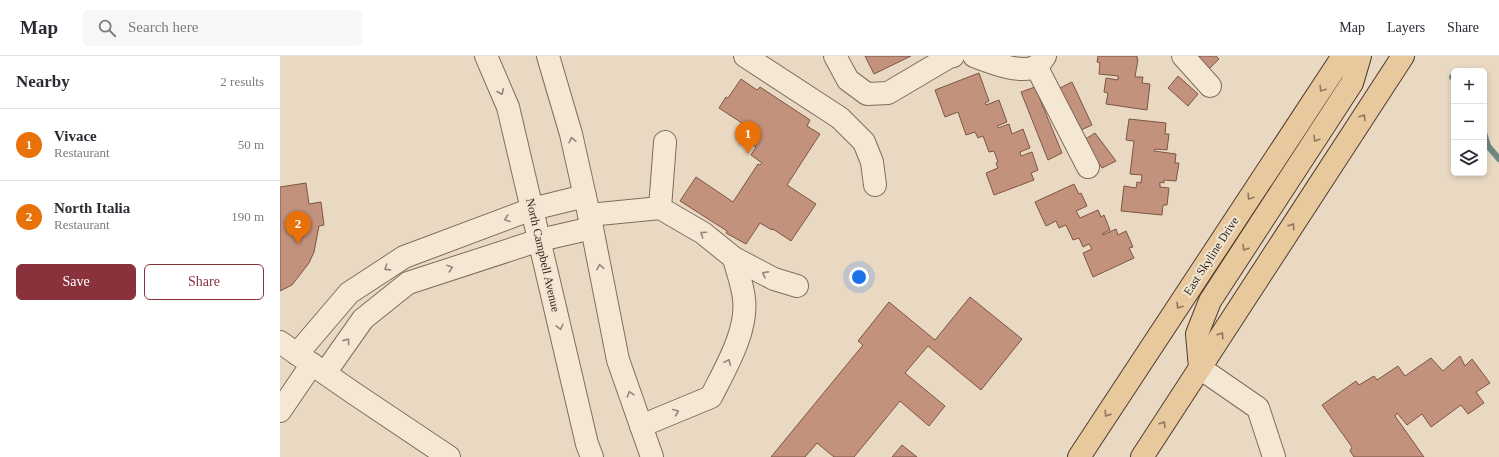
<!DOCTYPE html>
<meta charset="utf-8">
<style>
:root{--surface:#fff;--page:#f7f7f7;--text:#2b2b33;--muted:#7c7c81;--line:#e1e1e2;--accent:#89323c}
body{margin:0;font-family:Georgia,serif;background:var(--page);color:var(--text)}
.controls{position:absolute;right:12px;top:12px;display:grid;overflow:hidden;border-radius:6px;box-shadow:0 2px 6px #0003}
.controls button{width:36px;height:36px;display:grid;place-items:center;padding:0;border:0;border-bottom:1px solid var(--line);background:var(--surface);color:var(--text);font:20px sans-serif}
.you{position:absolute;left:579px;top:221px;width:14px;height:14px;margin:-10px;border:3px solid #fff;border-radius:50%;background:#1a73e8;box-shadow:0 0 0 6px #1a73e833}
.badge{display:grid;place-items:center;width:26px;height:26px;border-radius:50%;background:var(--accent);color:#fff;font-size:13px;font-weight:700}
.pin{position:absolute;translate:-50% -33px;filter:drop-shadow(0 1px 2px #0008)}
.pin::after{content:'';position:absolute;top:21px;width:14px;height:12px;background:inherit;clip-path:polygon(0 0,100% 0,50% 100%)}
.list{margin:0;padding:0;list-style:none}
h2{display:flex;justify-content:space-between;align-items:center;height:52px;margin:0;padding:0 16px;font-size:17px}
h2 small{font-size:13px;font-weight:400;color:var(--muted)}
.list li{display:grid;grid-template-columns:26px 1fr auto;gap:12px;align-items:center;box-sizing:border-box;height:72px;padding:0 16px;border-top:1px solid var(--line)}
.list b{display:block;font-size:15px;white-space:nowrap}
.list p{margin:0;font-size:13px;white-space:nowrap;color:var(--muted)}
.list em{font-size:13px;font-style:normal;color:var(--muted)}
.actions{display:flex;gap:8px;padding:12px 16px}
.actions a{flex:1;padding:9px 0;border:1px solid var(--accent);border-radius:6px;text-align:center;font-size:14px;color:var(--accent)}
.actions .main{background:var(--accent);color:#fff}
.icon{flex:none;width:22px;height:22px;fill:none;stroke:currentColor;stroke-width:2;stroke-linecap:round;stroke-linejoin:round}
.map{position:relative;flex:none;width:1219px;height:401px;overflow:hidden}
header{display:flex;align-items:center;gap:24px;box-sizing:border-box;height:56px;padding:0 20px;background:var(--surface);border-bottom:1px solid var(--line)}
header strong{font-size:19px}
nav{display:flex;gap:22px;margin-inline-start:auto;font-size:14px}
.search{width:280px;height:36px;background:var(--page);display:flex;align-items:center;gap:10px;box-sizing:border-box;padding:0 14px;border-radius:6px;color:var(--muted);font-size:15px}
main{display:flex}
aside{flex:1;background:var(--surface)}
.map>svg:first-child{display:block}
.lines{fill:none;stroke-linecap:round;stroke-linejoin:round}
.stream{stroke:#6d897f;stroke-width:6}
.building{fill:#c3927d;stroke:#7d5544}
.minor-casing{stroke:#816c5c;stroke-width:24}
.major-casing{stroke:#4f3b30;stroke-width:24}
.minor{stroke:#f4e8d5;stroke-width:22}
.major{stroke:#e8c99e;stroke-width:22}
.oneway{stroke:#8d785e}
.oneway2{stroke:#93877a}
.labels{text-anchor:middle;stroke-width:4;stroke-linejoin:round;paint-order:stroke}
.street-label{font-size:12px;fill:#32261e;stroke:#f1e5d2}
</style>
<header>
<strong>Map</strong>
<div class="search"><svg class="icon" aria-label="search" viewBox="0 0 24 24"><circle cx="10" cy="10" r="6"/><path d="M15 15l6 6"/></svg>Search here</div>
<nav><a>Map</a><a>Layers</a><a>Share</a></nav>
</header>
<main>
<aside>
<h2>Nearby<small>2 results</small></h2>
<ul class="list">
<li><span class="badge" style="background:#e8710a">1</span><div><b>Vivace</b><p>Restaurant</p></div><em>50 m</em></li>
<li><span class="badge" style="background:#e8710a">2</span><div><b>North Italia</b><p>Restaurant</p></div><em>190 m</em></li>
</ul>
<div class="actions"><a class="main">Save</a><a>Share</a></div>
</aside>
<div class="map">
<svg width="1219" height="401" viewBox="0 0 1219 401">
<rect width="100%" height="100%" fill="#e9d9c3"/>
<g class="lines">
<g class="stream">
<polyline points="1172,21 1174,22"/>
<polyline points="1204,77 1208,90 1219,103"/>
</g>
</g>
<g class="building">
<polygon points="585,0 631,0 594,18"/>
<polygon points="818,0 857,0 857,3 858,3 855,21 863,21 862,27 870,28 867,54 826,48 828,37 824,36 826,22 838,24 838,20 819,18 820,7 817,6"/>
<polygon points="914,0 936,0 939,3 928,14"/>
<polygon points="699,17 709,45 705,47 706,49 719,44 727,66 717,70 718,72 729,68 732,78 743,73 750,92 740,96 741,100 752,96 758,114 751,117 754,124 714,139 706,117 718,112 716,107 718,106 714,95 709,96 703,80 698,82 695,76 686,79 678,56 665,61 655,34"/>
<polygon points="898,20 918,38 908,50 888,32"/>
<polygon points="461,23 477,34 480,31 530,64 527,70 540,78 507,129 536,148 511,185 493,173 492,174 480,167 466,188 446,177 447,175 400,145 416,121 453,146 478,108 480,109 482,107 471,99 476,91 467,85 474,75 439,52 446,41 448,42"/>
<polygon points="792,26 812,69 799,75 778,33"/>
<polygon points="755,31 782,97 768,104 741,36"/>
<polygon points="849,63 886,67 885,78 889,78 887,94 875,93 874,95 896,98 895,107 899,107 896,125 884,124 884,127 880,126 880,131 889,132 887,149 883,149 882,159 841,155 844,130 856,132 857,126 861,127 862,119 850,118 854,85 846,84"/>
<polygon points="815,77 836,105 822,112 804,84"/>
<polygon points="26,127 29,148 41,146 44,169 39,170 34,196 29,207 12,229 0,235 0,131"/>
<polygon points="794,128 799,138 801,137 807,150 796,155 800,162 818,154 821,161 824,159 830,174 822,178 823,179 836,173 838,179 846,175 853,191 849,192 854,202 813,221 803,197 812,193 809,188 803,191 799,182 793,184 786,169 779,172 776,165 766,170 755,146"/>
<polygon points="690,241 742,283 701,334 648,290 625,317 665,350 649,370 620,345 574,401 554,401 537,387 525,401 491,401 583,289 578,285 609,246 655,284"/>
<polygon points="1180,300 1185,310 1192,303 1210,327 1196,336 1204,347 1188,358 1181,349 1151,371 1142,358 1127,369 1117,357 1115,360 1144,401 1074,401 1070,395 1072,391 1042,349 1076,325 1079,329 1094,320 1097,324 1118,310 1125,320 1151,302 1163,315"/>
<polygon points="622,389 637,401 612,401"/>
</g>
<g class="lines">
<g class="minor-casing">
<g id="minor">
<polyline points="206,0 228,51 307,388 312,401"/>
<polyline points="268,0 291,78 312,172 338,304 372,401"/>
<polyline points="465,0 560,62 584,86 592,106 595,129"/>
<polyline points="555,0 568,24 587,38 608,37 669,1 673,0"/>
<path d="M694,0c16,6 47,19 63,10 3,-2 6,-7 8,-10"/>
<polyline points="903,0 930,30"/>
<polyline points="756,10 808,111"/>
<polyline points="380,152 385,86"/>
<polyline points="309,159 380,152 423,177 454,202 494,223 517,230"/>
<polyline points="0,286 72,336 169,401"/>
<polyline points="17,298 69,237 124,201 252,153 305,140"/>
<polyline points="920,312 978,352 994,401"/>
<polyline points="45,317 83,263 128,227 260,184 312,172"/>
<polyline points="0,355 32,308"/>
<path d="M361,370l70,-29c14,-28 37,-66 33,-98 -1,-13 -7,-28 -10,-41"/>
</g>
</g>
<g class="major-casing">
<g id="major">
<polyline points="920,312 917,278 930,245 1072,27 1080,0"/>
<polyline points="799,401 1063,0"/>
<polyline points="862,401 1123,0"/>
</g>
</g>
<use href="#minor" class="minor"/>
<use href="#major" class="major"/>
</g>
<defs><path id="oneway-chevron" d="M-2-3.5L2.5 0L-2 3.5" fill="none" stroke-width="1.6" stroke-linecap="round" stroke-linejoin="round"/></defs>
<g class="oneway">
<use href="#oneway-chevron" transform="translate(1042 33) rotate(123)"/>
<use href="#oneway-chevron" transform="translate(1083 61) rotate(-57)"/>
<use href="#oneway-chevron" transform="translate(1036 83) rotate(123)"/>
<use href="#oneway-chevron" transform="translate(970 141) rotate(123)"/>
<use href="#oneway-chevron" transform="translate(1012 170) rotate(-57)"/>
<use href="#oneway-chevron" transform="translate(965 192) rotate(123)"/>
<use href="#oneway-chevron" transform="translate(899 250) rotate(123)"/>
<use href="#oneway-chevron" transform="translate(941 279) rotate(-57)"/>
<use href="#oneway-chevron" transform="translate(827 358) rotate(123)"/>
<use href="#oneway-chevron" transform="translate(883 368) rotate(-57)"/>
</g>
<g class="oneway2">
<use href="#oneway-chevron" transform="translate(221 36) rotate(67)"/>
<use href="#oneway-chevron" transform="translate(292 84) rotate(-103)"/>
<use href="#oneway-chevron" transform="translate(227 163) rotate(160)"/>
<use href="#oneway-chevron" transform="translate(423 178) rotate(-146)"/>
<use href="#oneway-chevron" transform="translate(320 211) rotate(-101)"/>
<use href="#oneway-chevron" transform="translate(107 212) rotate(147)"/>
<use href="#oneway-chevron" transform="translate(170 212) rotate(-19)"/>
<use href="#oneway-chevron" transform="translate(485 218) rotate(-152)"/>
<use href="#oneway-chevron" transform="translate(280 271) rotate(77)"/>
<use href="#oneway-chevron" transform="translate(67 285) rotate(-55)"/>
<use href="#oneway-chevron" transform="translate(448 306) rotate(-65)"/>
<use href="#oneway-chevron" transform="translate(350 338) rotate(-108)"/>
<use href="#oneway-chevron" transform="translate(396 356) rotate(-23)"/>
</g>
<g class="labels">
<g class="street-label">
<text transform="translate(263 199) rotate(77)" y="4">North Campbell Avenue</text>
<text transform="translate(931 200) rotate(-57)" y="4">East Skyline Drive</text>
</g>
</g>
</svg>
<div class="controls">
<button>+</button>
<button>−</button>
<button><svg class="icon" aria-label="layers" viewBox="0 0 24 24"><path d="M12 4l9 5-9 5-9-5zM3 14l9 5 9-5"/></svg></button>
</div>
<div class="you"></div>
<div class="pin badge" style="left:468px;top:98px;background:#e8710a">1</div>
<div class="pin badge" style="left:18px;top:188px;background:#e8710a">2</div>
</div>
</main>
